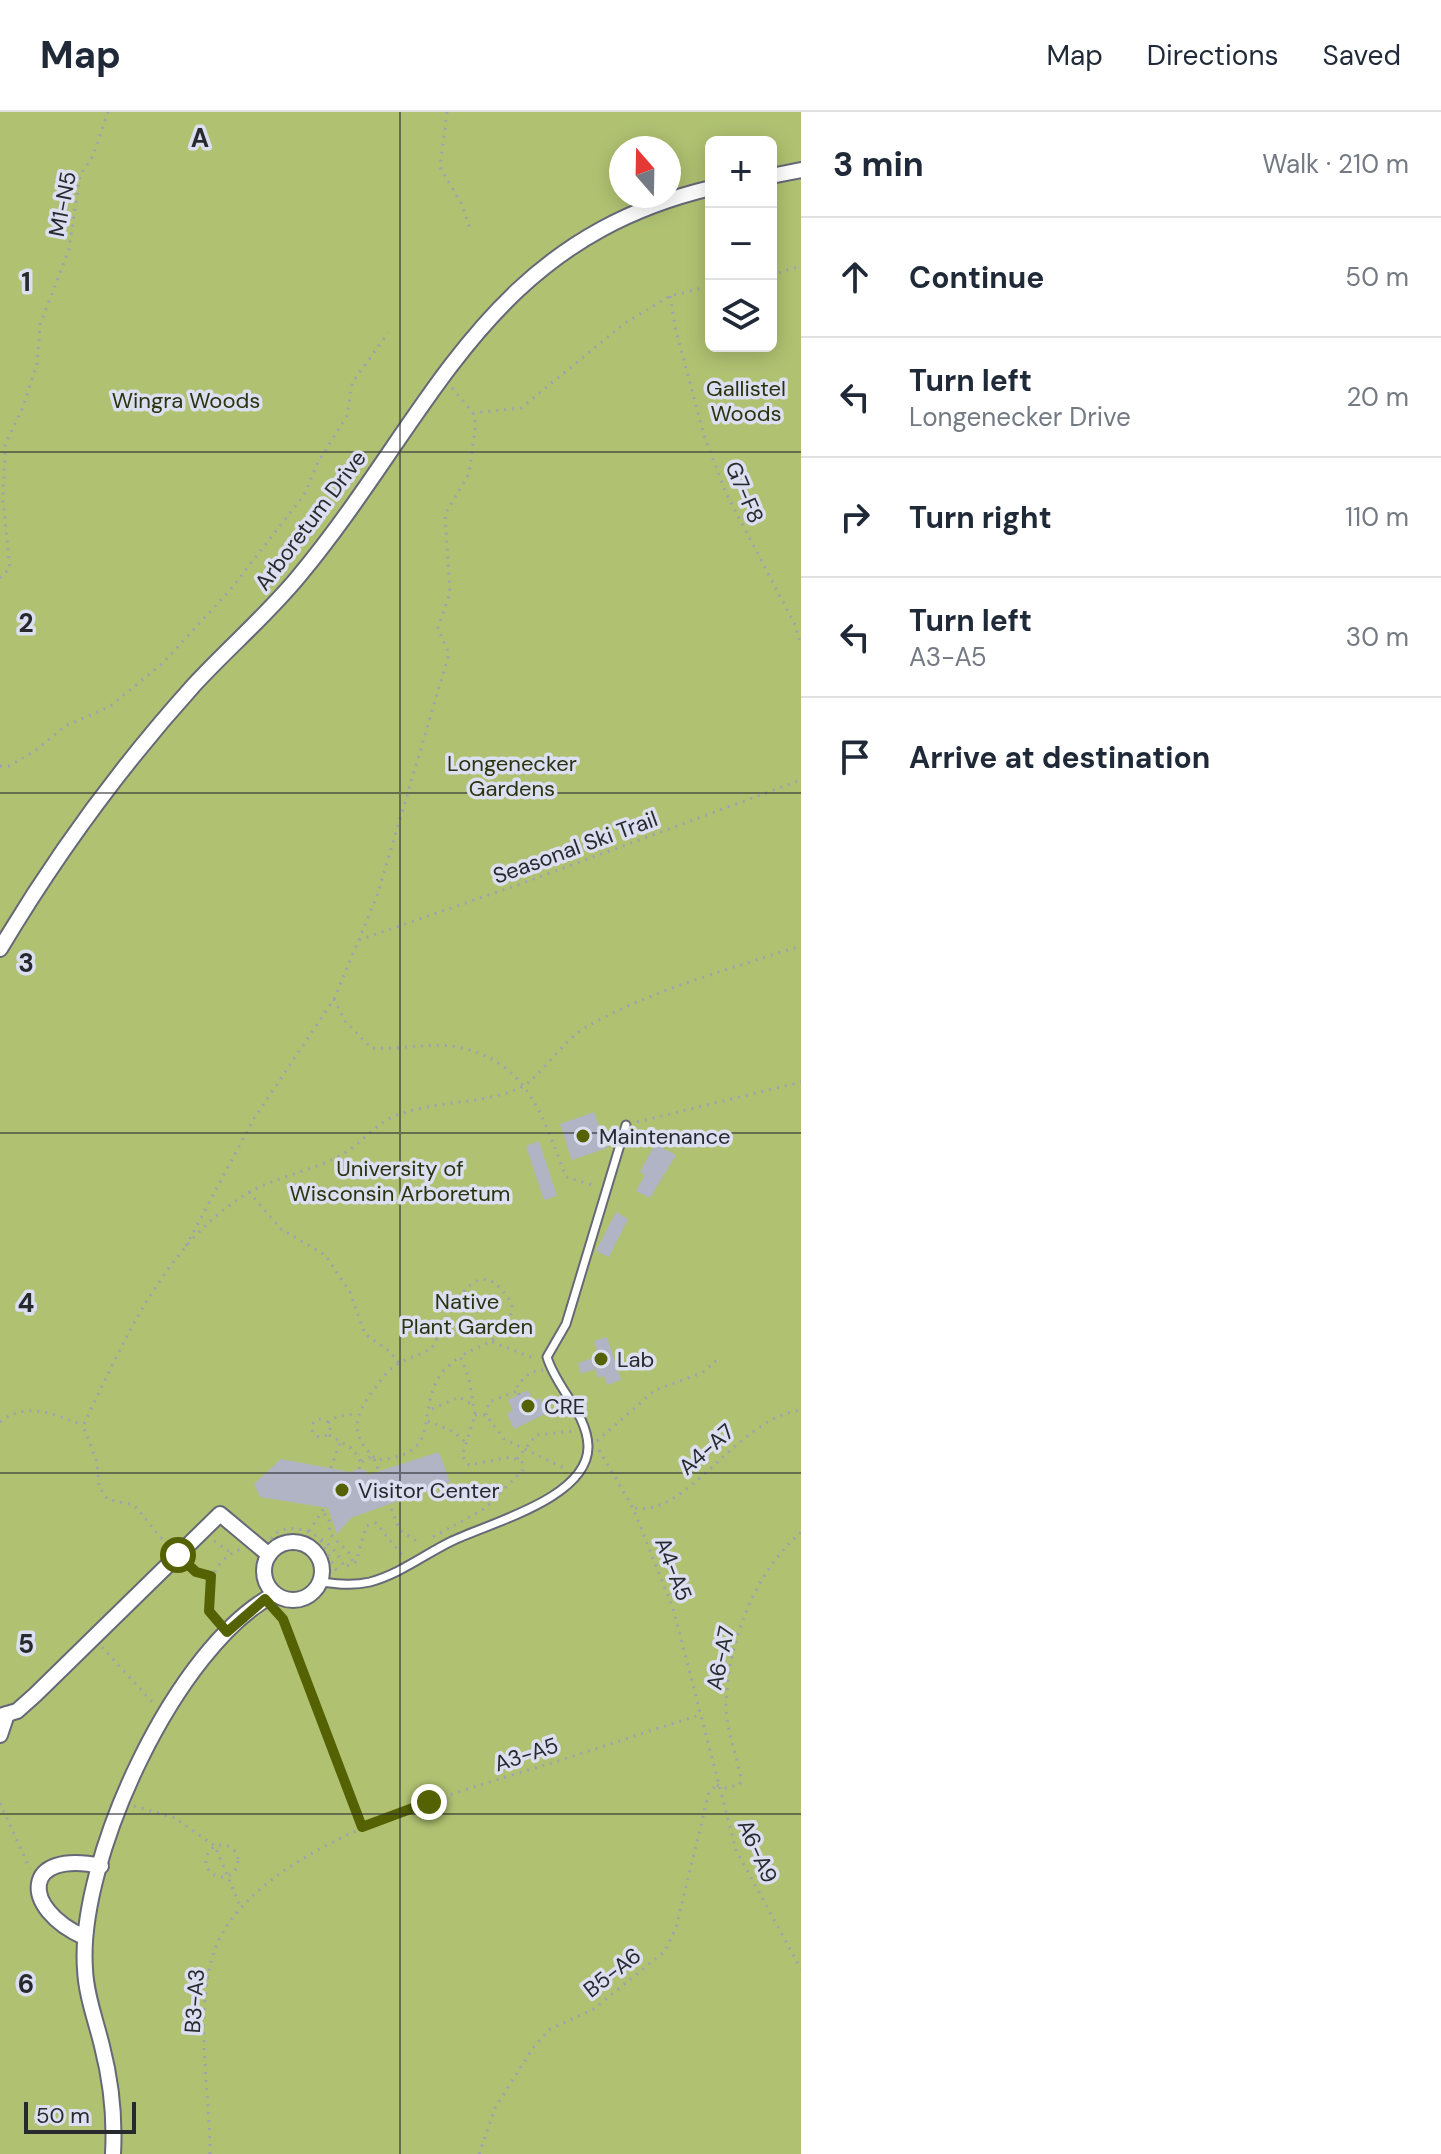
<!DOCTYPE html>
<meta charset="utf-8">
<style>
:root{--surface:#fff;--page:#f2f2f3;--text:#1f2937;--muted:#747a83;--line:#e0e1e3}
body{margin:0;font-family:"DM Sans",sans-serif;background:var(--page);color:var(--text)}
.controls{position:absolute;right:24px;top:24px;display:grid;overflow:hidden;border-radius:12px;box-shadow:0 4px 20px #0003}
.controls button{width:72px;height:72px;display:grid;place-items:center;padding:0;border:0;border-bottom:2px solid var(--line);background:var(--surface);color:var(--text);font:40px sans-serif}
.compass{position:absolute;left:609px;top:24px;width:72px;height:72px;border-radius:50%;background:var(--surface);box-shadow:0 4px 20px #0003;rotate:340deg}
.scale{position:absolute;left:24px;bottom:20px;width:112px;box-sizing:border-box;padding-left:8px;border:4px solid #28292f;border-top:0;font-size:22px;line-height:28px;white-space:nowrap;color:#28292f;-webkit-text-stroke:6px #dbdff0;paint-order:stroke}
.stop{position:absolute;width:24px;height:24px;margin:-18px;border:6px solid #546204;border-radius:50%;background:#fff}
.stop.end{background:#546204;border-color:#fff;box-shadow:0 2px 8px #0008}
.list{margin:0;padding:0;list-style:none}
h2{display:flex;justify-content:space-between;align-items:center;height:104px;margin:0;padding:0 32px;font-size:34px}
h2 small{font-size:26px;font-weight:400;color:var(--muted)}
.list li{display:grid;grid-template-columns:52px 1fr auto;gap:24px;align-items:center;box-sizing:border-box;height:120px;padding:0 32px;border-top:2px solid var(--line)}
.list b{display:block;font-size:30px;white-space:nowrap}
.list p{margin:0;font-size:26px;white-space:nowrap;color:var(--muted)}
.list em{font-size:26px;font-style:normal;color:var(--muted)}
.icon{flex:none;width:44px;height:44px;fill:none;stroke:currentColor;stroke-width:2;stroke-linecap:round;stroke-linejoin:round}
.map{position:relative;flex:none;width:801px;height:2042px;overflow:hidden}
header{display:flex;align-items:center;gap:48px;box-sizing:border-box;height:112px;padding:0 40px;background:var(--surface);border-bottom:2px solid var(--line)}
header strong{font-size:38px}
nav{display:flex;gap:44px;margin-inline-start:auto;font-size:28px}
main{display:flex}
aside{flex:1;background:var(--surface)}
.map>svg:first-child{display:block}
.green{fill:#b0c272;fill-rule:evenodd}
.building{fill:#b0b4c4}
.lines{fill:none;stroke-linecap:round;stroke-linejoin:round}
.service-casing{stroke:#656977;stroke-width:11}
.minor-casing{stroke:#656977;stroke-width:18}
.path{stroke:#9fa2af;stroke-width:3;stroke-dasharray:2 6;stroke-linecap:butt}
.service{stroke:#fff;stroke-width:7}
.minor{stroke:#fff;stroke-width:14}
.route{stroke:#546204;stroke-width:10}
.grid{fill:none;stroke:#28292f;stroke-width:2;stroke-opacity:0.55}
.poi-dot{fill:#546204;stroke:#dbdff0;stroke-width:3}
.labels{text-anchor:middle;stroke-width:7;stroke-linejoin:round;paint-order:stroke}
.street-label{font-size:22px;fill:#28292f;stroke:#dbdff0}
.park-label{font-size:22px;fill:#2b320e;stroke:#dbdff0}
.poi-label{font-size:22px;fill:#28292f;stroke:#dbdff0;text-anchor:start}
.grid-label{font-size:26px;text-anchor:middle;font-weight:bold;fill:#28292f;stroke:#dbdff0;stroke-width:7;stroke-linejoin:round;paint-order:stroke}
</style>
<header>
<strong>Map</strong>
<nav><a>Map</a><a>Directions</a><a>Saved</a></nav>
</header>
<main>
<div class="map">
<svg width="801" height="2042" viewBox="0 0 801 2042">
<rect width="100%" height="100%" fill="#dbdff0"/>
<path class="green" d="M0,0h801v2042h-801zM711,30h60v204h-60zM621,36h48v48h-48z"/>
<g class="building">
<polygon points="594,1000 607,1036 572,1048 560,1012"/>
<polygon points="539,1029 557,1084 544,1088 526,1034"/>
<polygon points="655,1032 676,1043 650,1086 636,1079 645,1063 640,1060"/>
<polygon points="616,1100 628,1107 609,1145 596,1139"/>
<polygon points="607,1225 621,1268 607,1273 604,1264 598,1266 595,1257 581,1262 578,1251 599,1244 594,1229"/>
<polygon points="528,1278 533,1289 540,1286 547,1301 514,1317 507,1302 513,1298 508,1288"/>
<polygon points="439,1340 450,1370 351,1406 337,1422 328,1396 260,1385 254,1372 281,1347 350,1360 359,1357 366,1358 367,1363"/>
</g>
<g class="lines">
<g class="service-casing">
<path id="service" d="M321,1470c17,2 32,4 49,0 30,-8 55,-28 82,-41 37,-18 137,-43 136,-95 -1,-33 -32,-58 -41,-89l19,-33 60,-199"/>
</g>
<g class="minor-casing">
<g id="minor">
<polyline points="771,64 801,58"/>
<path d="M0,837c56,-94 121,-183 194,-264 34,-37 73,-70 105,-109 133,-160 184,-334 412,-388"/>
<circle cx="293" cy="1459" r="29"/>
<polyline points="0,1604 17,1599 35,1583 220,1402 269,1443"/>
<polyline points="0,1623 7,1602"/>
<path d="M84,1825c-64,-29 -62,-88 17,-71"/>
<path d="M113,2042c2,-36 -2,-73 -11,-108 -6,-25 -16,-51 -17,-77 -8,-108 91,-324 190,-375"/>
</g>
</g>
<g class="path">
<polyline points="447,0 440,55 462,93 470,117"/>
<polyline points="771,163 801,154"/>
<polyline points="670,184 676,219 704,323 725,379 795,513 801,534"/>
<polyline points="452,276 473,301 521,296 625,211 670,184 711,174"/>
<polyline points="0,466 10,456 3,390 5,333 23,295 37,252 40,213 69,137 80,63 93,44 108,0"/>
<polyline points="0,654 9,654 35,639 65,614 109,595 162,552 230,478 304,383 318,350 347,304 352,271 388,221"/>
<polyline points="359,828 523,771 801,668"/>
<path d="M334,887l11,22 26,27c27,2 54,-5 80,-2 76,11 92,71 115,131l30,9"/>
<polyline points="637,1010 801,970"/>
<polyline points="249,1080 281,1117 325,1143 350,1180 365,1222 389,1239 399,1251"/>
<polyline points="186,1134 253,1008 334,887 377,784 449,542 438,516 450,481 445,402 469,362 476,311 473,301"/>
<polyline points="492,1230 536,1247"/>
<polyline points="519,1283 517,1273 531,1260 543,1258"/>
<polyline points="432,1297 459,1285 475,1294"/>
<polyline points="475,1303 486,1303 504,1327 566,1357"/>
<polyline points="486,1303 489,1290 517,1279"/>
<circle cx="321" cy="1316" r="9"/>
<polyline points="428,1309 454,1320 466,1331"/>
<path d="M0,1310c26,-21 54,-8 82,3"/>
<polyline points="328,1311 338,1304 357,1302"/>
<polyline points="329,1323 353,1337 361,1350"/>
<polyline points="597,1329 655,1278 702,1261 719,1246"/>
<polyline points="599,1338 633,1396 673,1496 736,1738 801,1857"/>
<polyline points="517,1347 536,1323 573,1319"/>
<polyline points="331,1356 340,1330"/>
<polyline points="359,1357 361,1350 373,1344 379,1360"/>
<path d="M635,1396c53,9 102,-90 166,-98"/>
<polyline points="391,1397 400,1418 421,1432"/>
<polyline points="324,1402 329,1406 330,1422 349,1441 353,1450"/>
<polyline points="309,1419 325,1395"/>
<path d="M433,1425l51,-28 39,-39 -1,-8 -11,-5 -42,8 -7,-9 13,-41 -6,-37 -9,-22c25,-13 51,-17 52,-51 -36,-66 -64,13 -80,43 -11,7 -24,9 -34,16 -11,6 -18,17 -25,27 -20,27 -24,44 4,69 69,-6 37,-47 64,-86 5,-7 13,-12 19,-18"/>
<path d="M271,1427c19,-27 66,3 73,28l12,-5 10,-36 10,-3 26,32"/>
<polyline points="321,1428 337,1460"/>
<polyline points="214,1429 231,1441"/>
<path d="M167,1433l-33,-40 -27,-6 -8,-13 -2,-24 -14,-36c39,-81 81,-180 160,-230 31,-20 69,-24 100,-42 19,-11 34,-32 54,-39 40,-15 83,-10 123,-27 19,-9 43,-48 66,-61 61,-35 148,-60 215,-81"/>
<polyline points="187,1452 196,1460 211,1464"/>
<polyline points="274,1497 283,1507 362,1715"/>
<path d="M220,1511l-11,-12c-1,-28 4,-51 32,-62"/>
<polyline points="102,1535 154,1592"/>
<path d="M717,1673l9,3 14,-4 1,-5c-4,-23 -15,-50 -15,-74 2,-64 28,-131 75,-173"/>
<polyline points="0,1691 30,1757"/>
<polyline points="134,1694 175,1706 215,1734 241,1796"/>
<circle cx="222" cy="1749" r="16"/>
<path d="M210,2042c0,-64 -16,-137 3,-199 34,-107 236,-160 332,-190 51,-16 103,-34 155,-50"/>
<polyline points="479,2042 495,1996 533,1936 550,1917 594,1897 665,1839 676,1816 709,1680 717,1673"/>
</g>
<use href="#service" class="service"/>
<use href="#minor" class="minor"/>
</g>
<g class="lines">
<polyline class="route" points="178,1443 196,1460 211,1464 209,1499 227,1520 265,1487 283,1507 362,1715 429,1690"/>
</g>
<path class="grid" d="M400,0v2042M0,340h801M0,681h801M0,1021h801M0,1361h801M0,1702h801"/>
<g class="poi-dot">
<circle cx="583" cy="1024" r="8"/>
<circle cx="601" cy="1247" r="8"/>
<circle cx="528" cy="1294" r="8"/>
<circle cx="342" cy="1378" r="8"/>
</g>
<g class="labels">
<g class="street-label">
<text transform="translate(62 92) rotate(-79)" y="8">M1-N5</text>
<text transform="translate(745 380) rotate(67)" y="8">G7-F8</text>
<text transform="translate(310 408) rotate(-53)" y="8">Arboretum Drive</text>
<text transform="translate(575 735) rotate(-20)" y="8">Seasonal Ski Trail</text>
<text transform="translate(706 1337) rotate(-41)" y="8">A4-A7</text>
<text transform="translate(674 1457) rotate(69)" y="8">A4-A5</text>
<text transform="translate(720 1546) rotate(-78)" y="8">A6-A7</text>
<text transform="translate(526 1642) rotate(-18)" y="8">A3-A5</text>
<text transform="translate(758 1739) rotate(66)" y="8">A6-A9</text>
<text transform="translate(612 1860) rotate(-38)" y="8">B5-A6</text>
<text transform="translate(194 1889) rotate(-86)" y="8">B3-A3</text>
</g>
<g class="park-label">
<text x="746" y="284">Gallistel<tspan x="746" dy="25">Woods</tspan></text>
<text x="186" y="296">Wingra Woods</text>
<text x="512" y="659">Longenecker<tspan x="512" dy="25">Gardens</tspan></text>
<text x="400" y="1064">University of<tspan x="400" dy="25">Wisconsin Arboretum</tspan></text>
<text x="467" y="1197">Native<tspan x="467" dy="25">Plant Garden</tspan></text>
</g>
<g class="poi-label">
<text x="599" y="1032">Maintenance</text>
<text x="617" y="1255">Lab</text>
<text x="544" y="1302">CRE</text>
<text x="358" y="1386">Visitor Center</text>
</g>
</g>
<g class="grid-label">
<text x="200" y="35">A</text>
<text x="26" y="179">1</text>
<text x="26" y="520">2</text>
<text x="26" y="860">3</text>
<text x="26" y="1200">4</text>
<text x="26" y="1541">5</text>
<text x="26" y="1881">6</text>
</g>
</svg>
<div class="controls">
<button>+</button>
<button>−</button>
<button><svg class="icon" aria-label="layers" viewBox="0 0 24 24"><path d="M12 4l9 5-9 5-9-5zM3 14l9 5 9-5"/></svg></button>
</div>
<svg class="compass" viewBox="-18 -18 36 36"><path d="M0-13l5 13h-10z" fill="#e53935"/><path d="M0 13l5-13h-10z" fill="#747a83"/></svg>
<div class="scale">50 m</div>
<div class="stop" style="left:178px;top:1443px"></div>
<div class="stop end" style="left:429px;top:1690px"></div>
</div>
<aside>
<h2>3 min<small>Walk · 210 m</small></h2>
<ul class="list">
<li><svg class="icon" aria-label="ahead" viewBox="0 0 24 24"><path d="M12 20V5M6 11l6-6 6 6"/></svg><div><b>Continue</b></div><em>50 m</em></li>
<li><svg class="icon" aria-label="left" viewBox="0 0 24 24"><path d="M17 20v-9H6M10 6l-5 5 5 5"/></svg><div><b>Turn left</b><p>Longenecker Drive</p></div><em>20 m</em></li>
<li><svg class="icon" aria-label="right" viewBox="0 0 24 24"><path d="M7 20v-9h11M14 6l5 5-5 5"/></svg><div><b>Turn right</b></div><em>110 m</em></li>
<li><svg class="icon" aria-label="left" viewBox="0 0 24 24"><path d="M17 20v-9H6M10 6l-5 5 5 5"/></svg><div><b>Turn left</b><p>A3-A5</p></div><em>30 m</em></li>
<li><svg class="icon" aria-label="arrive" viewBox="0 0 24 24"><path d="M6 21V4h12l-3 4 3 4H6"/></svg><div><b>Arrive at destination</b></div></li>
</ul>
</aside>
</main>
